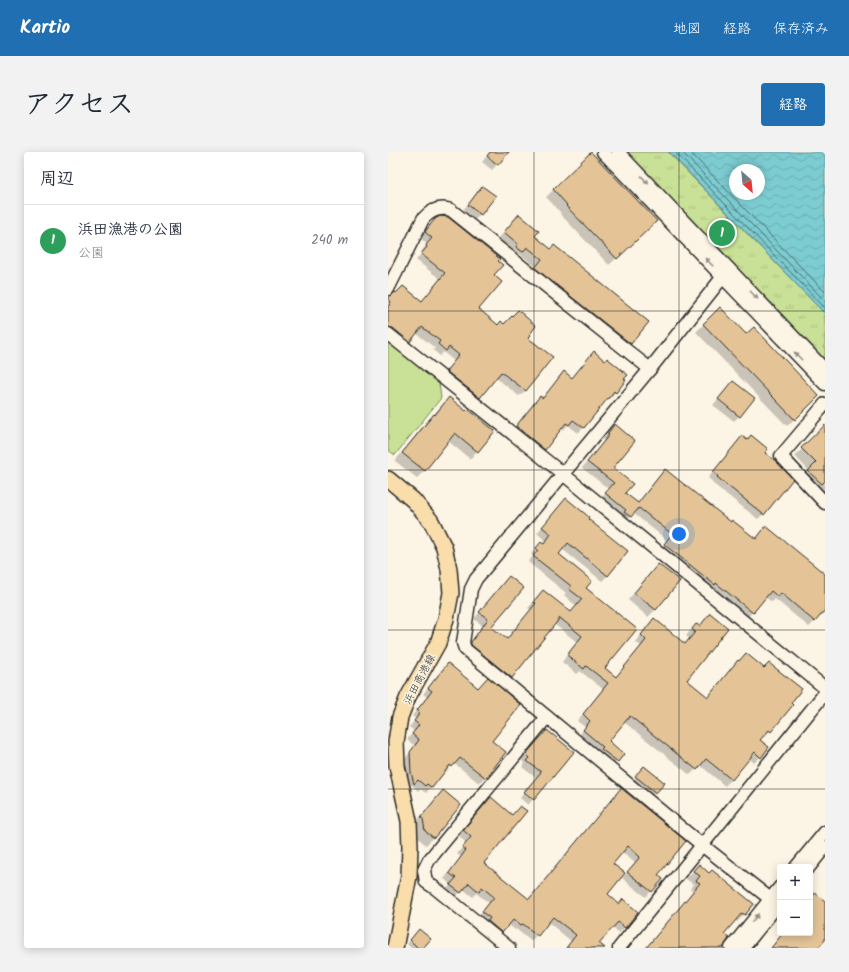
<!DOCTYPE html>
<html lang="ja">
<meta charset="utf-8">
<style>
:root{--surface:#fff;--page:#f2f2f3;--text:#1f2937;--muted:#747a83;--line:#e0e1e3;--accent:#1f6fb2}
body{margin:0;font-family:Kalam,"Klee One",sans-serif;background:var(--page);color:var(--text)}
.controls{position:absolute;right:12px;bottom:12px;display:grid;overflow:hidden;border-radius:4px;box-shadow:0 2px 10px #0003}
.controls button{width:36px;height:36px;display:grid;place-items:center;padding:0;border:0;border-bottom:1px solid var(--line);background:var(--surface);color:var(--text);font:20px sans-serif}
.compass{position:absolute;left:341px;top:12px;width:36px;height:36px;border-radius:50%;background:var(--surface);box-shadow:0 2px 10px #0003;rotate:153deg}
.you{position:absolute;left:291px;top:382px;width:14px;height:14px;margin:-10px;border:3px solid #fff;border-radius:50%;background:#1a73e8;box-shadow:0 0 0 6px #1a73e833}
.badge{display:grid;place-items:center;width:26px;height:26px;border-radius:50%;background:var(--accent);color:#fff;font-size:13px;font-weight:700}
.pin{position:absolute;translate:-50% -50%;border:2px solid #fff;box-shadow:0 1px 4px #0006}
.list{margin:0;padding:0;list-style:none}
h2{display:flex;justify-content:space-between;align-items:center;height:52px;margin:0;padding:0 16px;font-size:17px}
h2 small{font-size:13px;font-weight:400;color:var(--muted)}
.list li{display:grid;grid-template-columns:26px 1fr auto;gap:12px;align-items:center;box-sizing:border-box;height:72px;padding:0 16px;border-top:1px solid var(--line)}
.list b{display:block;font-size:15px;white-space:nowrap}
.list p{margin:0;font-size:13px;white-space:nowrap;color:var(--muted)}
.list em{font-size:13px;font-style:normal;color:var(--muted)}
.map{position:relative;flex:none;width:437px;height:796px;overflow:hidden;border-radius:4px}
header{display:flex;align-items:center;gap:24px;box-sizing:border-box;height:56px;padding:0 20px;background:var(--accent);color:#fff}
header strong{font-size:19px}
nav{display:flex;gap:22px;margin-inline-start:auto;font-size:14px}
.intro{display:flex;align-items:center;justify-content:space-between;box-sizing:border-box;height:96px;padding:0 24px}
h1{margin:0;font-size:28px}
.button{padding:10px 18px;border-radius:4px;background:var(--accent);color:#fff;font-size:14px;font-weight:700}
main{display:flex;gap:24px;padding:0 24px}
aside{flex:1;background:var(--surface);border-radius:4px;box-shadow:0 2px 10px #0003}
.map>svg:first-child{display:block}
.grass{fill:url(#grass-tufts);stroke:#7a8660}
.pitch{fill:#c9e196;stroke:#7a8660}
.water{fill:url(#water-waves);stroke:#5b8c8f;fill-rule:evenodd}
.shadow{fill:#0003}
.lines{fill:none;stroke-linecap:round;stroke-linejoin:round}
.shore{stroke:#4b6b6d;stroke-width:1}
.building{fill:#e4c497;stroke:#2b2b2b}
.minor-casing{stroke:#2b2b2b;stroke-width:15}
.major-casing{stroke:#2b2b2b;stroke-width:18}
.minor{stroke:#fcf5e5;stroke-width:12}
.major{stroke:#f9ddab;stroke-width:15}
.oneway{fill:#949088}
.grid{fill:none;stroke:#2b2b2b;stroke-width:1;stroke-opacity:0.55}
.labels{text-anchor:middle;stroke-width:3;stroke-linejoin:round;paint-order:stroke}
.street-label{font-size:11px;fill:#2b2b2b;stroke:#fcf5e5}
</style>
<header>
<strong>Kartio</strong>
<nav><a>地図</a><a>経路</a><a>保存済み</a></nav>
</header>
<div class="intro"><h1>アクセス</h1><a class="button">経路</a></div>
<main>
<aside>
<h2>周辺<small></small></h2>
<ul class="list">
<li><span class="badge" style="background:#2e9e5b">1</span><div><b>浜田漁港の公園</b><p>公園</p></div><em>240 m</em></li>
</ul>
</aside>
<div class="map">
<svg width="437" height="796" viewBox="0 0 437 796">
<defs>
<pattern id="grass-tufts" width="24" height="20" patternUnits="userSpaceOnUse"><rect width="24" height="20" fill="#c9e196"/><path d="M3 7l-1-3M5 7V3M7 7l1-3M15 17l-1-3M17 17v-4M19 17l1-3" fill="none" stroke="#adc181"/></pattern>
<pattern id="water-waves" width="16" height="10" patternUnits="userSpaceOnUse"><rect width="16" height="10" fill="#7bccd1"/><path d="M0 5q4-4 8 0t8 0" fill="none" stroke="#6aafb4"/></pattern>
</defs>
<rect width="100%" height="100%" fill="#fcf5e5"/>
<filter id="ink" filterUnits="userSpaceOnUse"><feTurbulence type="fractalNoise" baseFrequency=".025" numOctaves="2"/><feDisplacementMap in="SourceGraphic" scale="8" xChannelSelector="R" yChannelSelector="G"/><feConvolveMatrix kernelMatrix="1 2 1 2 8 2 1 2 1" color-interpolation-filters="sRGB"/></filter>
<g filter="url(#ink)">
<polygon class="grass" points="233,0 280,0 437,162 437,214"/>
<polygon class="pitch" points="0,189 51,231 53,246 7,303 0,298"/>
<path class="water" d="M281,0h156v162zM347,18h24v24h-24z"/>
<g class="shadow">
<polygon points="102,0 120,0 104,18 94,10"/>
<polygon points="203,2 268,69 221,113 172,62 173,61 158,45"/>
<polygon points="89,41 92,62 87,68 75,58"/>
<polygon points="131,64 146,84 163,98 260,170 235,198 141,123 148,115 132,102 127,106 109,88"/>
<polygon points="47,67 104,123 90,158 110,174 139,186 163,206 137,239 131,244 107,225 85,251 53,225 66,209 55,200 52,204 45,198 47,196 28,181 16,195 0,182 0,148 7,141 33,150 52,127 28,108 34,101 33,100 39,92 32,86 41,74"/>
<polygon points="332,156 423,251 399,274 308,180"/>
<polygon points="201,206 228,240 222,245 221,244 215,251 195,276 190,281 180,273 175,278 173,276 151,303 123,280 147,251 152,245 154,247 184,227"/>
<polygon points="345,230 351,264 346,269 325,253"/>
<polygon points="61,246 78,260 106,279 82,307 60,289 36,319 29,326 7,309 38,270"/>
<polygon points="437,274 437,342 430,335 414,327 421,319 407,304"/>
<polygon points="221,279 224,317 236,342 249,352 271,324 367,388 378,376 437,423 437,456 427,469 421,475 387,447 384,450 377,445 359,466 271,398 279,388 245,361 237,370 213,347 221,337 194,316 216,289 214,288"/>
<polygon points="354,285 375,301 375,362 370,367 324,331 325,330 320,326"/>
<polygon points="178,347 198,367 220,423 214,429 174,397 170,402 197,436 216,516 228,525 253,494 247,490 266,468 297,492 301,486 298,484 302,479 308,473 311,475 322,463 298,528 319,545 350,509 382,579 376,585 375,584 371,588 372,605 366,611 361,606 337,634 312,613 302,623 236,570 220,590 235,602 223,615 190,585 197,575 189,569 215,537 192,519 189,522 174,510 189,490 166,472 123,525 117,531 77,497 95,474 86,467 115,431 102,475 119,488 143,458 140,456 155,439 182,461 188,454 176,443 178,441 140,410 145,404 143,402 147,397 153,391 155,393 158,389 149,381"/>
<polygon points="270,413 290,430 267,458 260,465 240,448 263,420"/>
<polygon points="54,518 103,589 117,600 97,625 91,631 66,611 58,620 57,619 38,641 32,637 30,639 24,633 20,637 18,626 17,607 27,594 19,588 26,579 21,575 28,567 24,564 39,545 35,542"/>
<polygon points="154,585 184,600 140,653 132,646 148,626 134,615 137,612 133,608"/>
<polygon points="251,621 275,631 262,646 243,630"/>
<polygon points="55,640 46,685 38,693 30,686 28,674 26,673 47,647"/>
<polygon points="228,643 269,723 274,727 258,745 234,726 247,711 234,700 224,712 218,743 237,775 231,781 224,775 210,792 215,796 178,796 183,789 160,770 143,789 128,777 127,778 120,772 108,786 89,766 101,751 88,741 85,745 75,737 67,746 58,739 63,732 56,727 73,705 69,702 78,691 71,684 97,652 95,711 141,748"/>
<polygon points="311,713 321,722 365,753 349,770 347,768 335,782 333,796 258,796 305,739 302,737 305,732 298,727"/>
<polygon points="28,782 34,796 23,796 19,792"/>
</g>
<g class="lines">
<g class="shore">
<polyline points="287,0 437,156"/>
<polyline points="294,0 437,149"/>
<polyline points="302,0 437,140"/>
</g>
</g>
<g class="building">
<polygon points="102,0 121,0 110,13 99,4"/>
<polygon points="203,0 269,69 229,107 178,54 179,53 165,37"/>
<polygon points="94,34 108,44 93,63 80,53"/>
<polygon points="131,62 151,79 147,84 163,97 166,93 261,170 243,192 147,116 154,107 139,95 135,100 128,95 130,92 116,80"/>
<polygon points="52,64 60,65 112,107 110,109 115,113 106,123 114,130 91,157 110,173 113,169 116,172 130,158 148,174 142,182 143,183 140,186 165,205 138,239 113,220 92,246 58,219 71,203 61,195 58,199 50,192 52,189 34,175 22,190 5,176 0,175 0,155 3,150 2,149 2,148 0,146 2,144 4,143 7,140 8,141 15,134 34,149 57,121 33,102 39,95 38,93 44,86 37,80 39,77 47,67"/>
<polygon points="332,155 358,182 366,175 431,244 407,268 315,172"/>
<polygon points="206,199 217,209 219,206 240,223 236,227 238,228 228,241 226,239 221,246 220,246 196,276 185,268 181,273 178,271 157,298 128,274 152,244 155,246 176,219 184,226"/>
<polygon points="345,229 367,246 352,265 330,247"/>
<polygon points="61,245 78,259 80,257 107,279 90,300 67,281 37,319 14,301 46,262 47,263"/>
<polygon points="227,272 247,289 225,316 245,332 237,341 250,351 277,317 343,370 344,368 368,387 378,374 437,422 437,458 427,470 393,441 390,445 383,439 365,461 328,431 327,433 276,392 284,382 251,356 243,365 236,360 238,358 217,341 226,331 199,310 221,283 219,282"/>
<polygon points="437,273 437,329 434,332 420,319 428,311 413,296"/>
<polygon points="363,283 380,297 377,301 389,310 405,327 376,363 329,325 330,324 325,320 354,284 359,288"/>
<polygon points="178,346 201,365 200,367 240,399 220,424 180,391 171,402 204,429 198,436 249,477 217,516 228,525 258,488 253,483 266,466 297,492 307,480 304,477 308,472 312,474 322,461 340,476 299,528 320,545 350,508 351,509 358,501 376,516 381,511 414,537 403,551 405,553 383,580 381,578 372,588 381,595 373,606 367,600 344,628 318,607 309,618 242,564 221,589 236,602 230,610 213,597 215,595 195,578 202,569 195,562 220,531 198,514 196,517 179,503 194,484 172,466 124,526 83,493 83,490 100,467 91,460 121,424 136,436 103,475 119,487 148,451 145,450 155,438 183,460 194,447 181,437 183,434 145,404 150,398 148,396 153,390 156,392 163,382 154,375"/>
<polygon points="270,412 292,429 268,458 246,441"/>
<polygon points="60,511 90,536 100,525 133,553 104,589 118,600 98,626 72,606 64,615 62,613 44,636 39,632 37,634 30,628 26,632 23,620 22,600 31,588 24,582 31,573 26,569 32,561 29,558 44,539 40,536"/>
<polygon points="159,578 186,600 146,648 136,640 153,620 139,609 142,606 138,602"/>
<polygon points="256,614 277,631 268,641 247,624"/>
<polygon points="233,636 298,689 270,723 275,727 264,740 239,720 252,705 240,694 225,712 237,721 220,742 231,752 235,747 250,760 237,776 230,770 211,791 217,796 178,796 188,783 165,765 150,784 135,772 133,773 126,767 114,781 100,769 102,766 94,760 106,745 94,735 91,740 81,731 73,741 62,733 68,726 61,721 78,698 74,696 83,685 75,678 103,645 124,663 132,654 139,659 96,711 141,747"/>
<polygon points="55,638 73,653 46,686 37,679 35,667 33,665"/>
<polygon points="311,712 321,721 324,718 366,752 357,763 354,761 336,782 341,786 335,796 258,796 312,731 308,729 312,724 305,719"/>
<polygon points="427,741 437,749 437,788 430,796 383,796 395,781 422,781 422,748"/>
<polygon points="31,777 43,787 35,796 30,796 22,788"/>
</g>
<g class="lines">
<g class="minor-casing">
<g id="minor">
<polyline points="215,0 437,232"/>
<polyline points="230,0 437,218"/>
<polyline points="341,117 262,217 88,427 83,437 75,491 77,497 314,693 390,753"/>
<path d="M0,137l35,-70c7,-8 16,-13 28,-9l199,159"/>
<polyline points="0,182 175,322 437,536"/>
<polyline points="437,252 393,304 437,351"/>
<polyline points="408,715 437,680"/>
<polyline points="421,715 437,695"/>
<polyline points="121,796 47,736 38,730 36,718 41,708 159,565"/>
<polyline points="231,796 437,541"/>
<polyline points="343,796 392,735"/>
<polyline points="355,796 392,750"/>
</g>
</g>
<g class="major-casing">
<polyline id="major" points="0,327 25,348 43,369 56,395 61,417 63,441 58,467 50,491 20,545 12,565 8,590 9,614 21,669 22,695 21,724 7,796"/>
</g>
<use href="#minor" class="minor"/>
<use href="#major" class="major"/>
</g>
<defs><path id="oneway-solid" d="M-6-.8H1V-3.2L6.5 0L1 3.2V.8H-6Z"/></defs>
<g class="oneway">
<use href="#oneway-solid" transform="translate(257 28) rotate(47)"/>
<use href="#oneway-solid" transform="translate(321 110) rotate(-134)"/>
<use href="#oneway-solid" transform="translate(366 143) rotate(46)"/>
<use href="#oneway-solid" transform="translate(410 204) rotate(-134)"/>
<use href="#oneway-solid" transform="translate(367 766) rotate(-51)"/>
</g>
</g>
<path class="grid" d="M146,0v796M291,0v796M0,159h437M0,318h437M0,478h437M0,637h437"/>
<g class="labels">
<g class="street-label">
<text transform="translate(31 527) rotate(-62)" y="4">浜田商港線</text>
</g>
</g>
</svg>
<div class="controls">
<button>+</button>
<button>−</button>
</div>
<svg class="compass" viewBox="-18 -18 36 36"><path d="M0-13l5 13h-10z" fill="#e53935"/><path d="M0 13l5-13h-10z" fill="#747a83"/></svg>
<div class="you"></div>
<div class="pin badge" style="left:334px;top:81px;background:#2e9e5b">1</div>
</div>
</main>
